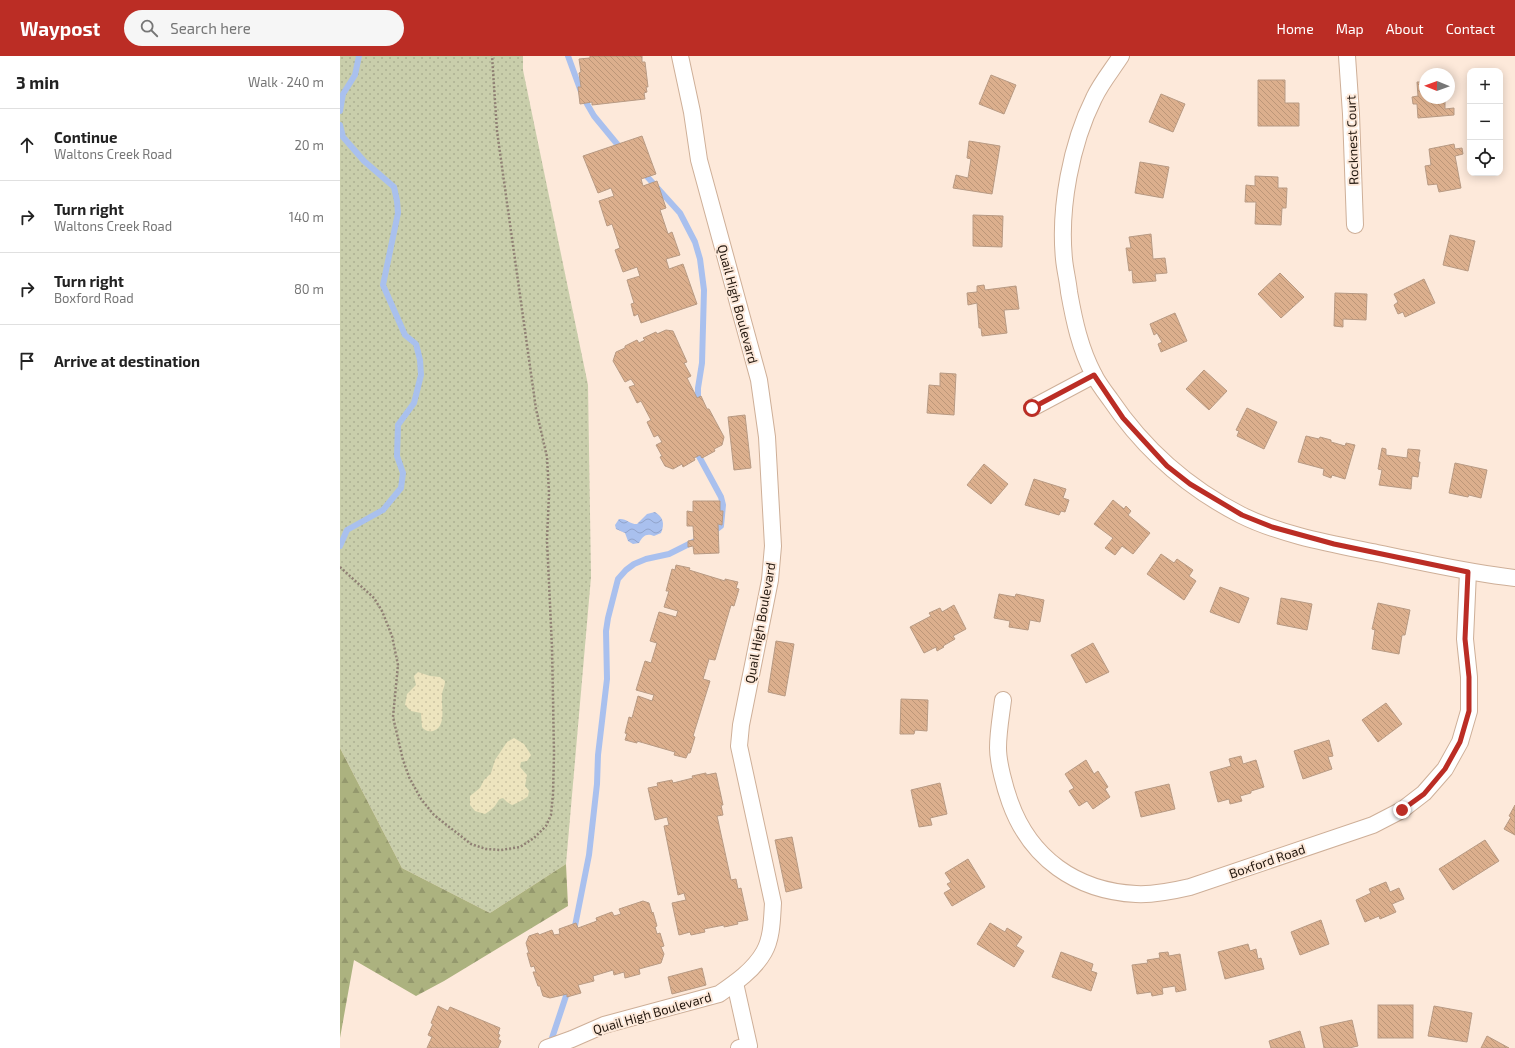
<!DOCTYPE html>
<meta charset="utf-8">
<style>
:root{--surface:#fff;--page:#f6f6f6;--text:#222;--muted:#767676;--line:#e0e0e0;--accent:#bb2d25}
body{margin:0;font-family:"Exo 2",sans-serif;background:var(--page);color:var(--text)}
.controls{position:absolute;right:12px;top:12px;display:grid;overflow:hidden;border-radius:8px;box-shadow:0 2px 10px #0003}
.controls button{width:36px;height:36px;display:grid;place-items:center;padding:0;border:0;border-bottom:1px solid var(--line);background:var(--surface);color:var(--text);font:20px sans-serif}
.compass{position:absolute;left:1079px;top:12px;width:36px;height:36px;border-radius:50%;background:var(--surface);box-shadow:0 2px 10px #0003;rotate:271deg}
.stop{position:absolute;width:12px;height:12px;margin:-9px;border:3px solid #bb2d25;border-radius:50%;background:#fff}
.stop.end{background:#bb2d25;border-color:#fff;box-shadow:0 1px 4px #0008}
.list{margin:0;padding:0;list-style:none}
h2{display:flex;justify-content:space-between;align-items:center;height:52px;margin:0;padding:0 16px;font-size:17px}
h2 small{font-size:13px;font-weight:400;color:var(--muted)}
.list li{display:grid;grid-template-columns:26px 1fr auto;gap:12px;align-items:center;box-sizing:border-box;height:72px;padding:0 16px;border-top:1px solid var(--line)}
.list b{display:block;font-size:15px;white-space:nowrap}
.list p{margin:0;font-size:13px;white-space:nowrap;color:var(--muted)}
.list em{font-size:13px;font-style:normal;color:var(--muted)}
.icon{flex:none;width:22px;height:22px;fill:none;stroke:currentColor;stroke-width:2;stroke-linecap:round;stroke-linejoin:round}
.map{position:relative;flex:none;width:1175px;height:992px;overflow:hidden}
header{display:flex;align-items:center;gap:24px;box-sizing:border-box;height:56px;padding:0 20px;background:var(--accent);color:#fff}
header strong{font-size:19px}
nav{display:flex;gap:22px;margin-inline-start:auto;font-size:14px}
.search{width:280px;height:36px;background:var(--page);display:flex;align-items:center;gap:10px;box-sizing:border-box;padding:0 14px;border-radius:22px;color:var(--muted);font-size:15px}
main{display:flex}
aside{flex:1;background:var(--surface)}
.map>svg:first-child{display:block}
.green{fill:url(#green-dots)}
.forest{fill:url(#forest-firs)}
.sand{fill:url(#sand-dots)}
.water{fill:url(#water-waves)}
.lines{fill:none;stroke-linecap:round;stroke-linejoin:round}
.stream{stroke:#a9c0ee;stroke-width:6}
.building{fill:url(#building-back-hatch);stroke:#b89a83}
.street-casing{stroke:#ceaf98;stroke-width:18}
.path{stroke:#908074;stroke-width:2.5;stroke-dasharray:2 2;stroke-linecap:butt}
.street{stroke:#fff;stroke-width:16}
.route{stroke:#bb2d25;stroke-width:5}
.labels{text-anchor:middle;stroke-width:4;stroke-linejoin:round;paint-order:stroke}
.street-label{font-size:13px;fill:#22170e;stroke:#fde9da}
</style>
<header>
<strong>Waypost</strong>
<div class="search"><svg class="icon" aria-label="search" viewBox="0 0 24 24"><circle cx="10" cy="10" r="6"/><path d="M15 15l6 6"/></svg>Search here</div>
<nav><a>Home</a><a>Map</a><a>About</a><a>Contact</a></nav>
</header>
<main>
<aside>
<h2>3 min<small>Walk · 240 m</small></h2>
<ul class="list">
<li><svg class="icon" aria-label="ahead" viewBox="0 0 24 24"><path d="M12 20V5M6 11l6-6 6 6"/></svg><div><b>Continue</b><p>Waltons Creek Road</p></div><em>20 m</em></li>
<li><svg class="icon" aria-label="right" viewBox="0 0 24 24"><path d="M7 20v-9h11M14 6l5 5-5 5"/></svg><div><b>Turn right</b><p>Waltons Creek Road</p></div><em>140 m</em></li>
<li><svg class="icon" aria-label="right" viewBox="0 0 24 24"><path d="M7 20v-9h11M14 6l5 5-5 5"/></svg><div><b>Turn right</b><p>Boxford Road</p></div><em>80 m</em></li>
<li><svg class="icon" aria-label="arrive" viewBox="0 0 24 24"><path d="M6 21V4h12l-3 4 3 4H6"/></svg><div><b>Arrive at destination</b></div></li>
</ul>
</aside>
<div class="map">
<svg width="1175" height="992" viewBox="0 0 1175 992">
<defs>
<pattern id="green-dots" width="8" height="8" patternUnits="userSpaceOnUse"><rect width="8" height="8" fill="#c9ceab"/><path d="M2 2h.1M6 6h.1" fill="none" stroke="#acb092" stroke-width="1.8" stroke-linecap="round"/></pattern>
<pattern id="forest-firs" width="22" height="20" patternUnits="userSpaceOnUse"><rect width="22" height="20" fill="#acb27f"/><path d="M5 1l3.5 6h-7zM16 11l3.5 6h-7z" fill="#94986d"/></pattern>
<pattern id="sand-dots" width="8" height="8" patternUnits="userSpaceOnUse"><rect width="8" height="8" fill="#ede4be"/><path d="M2 2h.1M6 6h.1" fill="none" stroke="#cbc3a2" stroke-width="1.8" stroke-linecap="round"/></pattern>
<pattern id="water-waves" width="16" height="10" patternUnits="userSpaceOnUse"><rect width="16" height="10" fill="#a9c0ee"/><path d="M0 5q4-4 8 0t8 0" fill="none" stroke="#91a4cb"/></pattern>
<pattern id="building-back-hatch" width="6" height="6" patternUnits="userSpaceOnUse"><rect width="6" height="6" fill="#dcaf8d"/><path d="M-1 5l2 2M0 0l6 6M5-1l2 2" fill="none" stroke="#bc9678"/></pattern>
</defs>
<rect width="100%" height="100%" fill="#fde9da"/>
<polygon class="green" points="0,0 183,0 183,14 248,329 251,521 226,808 150,857 62,812 0,692"/>
<polygon class="forest" points="0,692 62,812 150,857 226,808 228,850 104,925 76,940 14,904 0,982"/>
<g class="sand">
<path d="M78,616l12,4 10,1 5,4c0,6 -3,9 -3,15 -1,10 5,31 -9,35 -4,1 -8,0 -11,-4l-1,-14 -10,-2 -6,-6 2,-11 9,-9 -2,-9z"/>
<path d="M174,682l10,6 7,11 -4,6 -6,1 -1,5 7,8 -2,11 4,5 -1,5c-1,2 -13,8 -16,9l-5,-3 -4,-4c-6,1 -5,5 -9,9 -3,3 -6,5 -9,7l-10,-3 -5,-6v-9l10,-8 4,-8 7,-7 4,-13 12,-18z"/>
</g>
<path class="water" d="M315,456c8,5 10,11 6,21l-7,3c-8,-3 -11,0 -15,7l-6,1 -5,-3 -3,-8 -9,-4 -1,-4 4,-6c7,-1 10,5 18,5l10,-10z"/>
<g class="lines">
<g class="stream">
<polyline points="228,0 243,41 254,60 282,94"/>
<polyline points="0,55 3,38 15,19 19,0"/>
<polyline points="0,69 3,81 24,105 54,131 57,145 58,157 43,229 65,279 76,288 80,304 81,319 74,347 58,369 57,400 63,417 61,432 43,454 7,474 0,490"/>
<polyline points="302,115 340,157 355,186 360,203 364,234 362,307 358,332 358,348"/>
<polyline points="355,393 381,441 383,449 381,470 372,477"/>
<polyline points="234,875 249,799 257,728 258,699 267,623 266,575 268,562 278,523 286,514 294,508 306,503 329,498 355,485"/>
<polyline points="210,988 229,931"/>
</g>
</g>
<g class="building">
<polygon points="250,0 302,0 302,6 305,6 308,31 306,31 307,36 304,37 305,43 252,49 252,46 240,48 238,31 241,31 239,17 241,16 239,3 250,2"/>
<polygon points="651,19 676,29 664,58 639,48"/>
<polygon points="918,24 945,24 945,47 959,47 959,70 918,70"/>
<polygon points="1077,26 1085,26 1085,42 1105,42 1105,53 1114,52 1114,59 1078,62 1077,48 1073,48 1072,41 1078,40"/>
<polygon points="821,38 845,48 833,76 809,66"/>
<polygon points="302,80 316,118 301,123 303,130 317,125 326,152 320,154 328,178 332,176 340,199 326,203 329,213 343,208 357,248 301,267 298,258 294,260 291,248 294,247 287,224 300,220 297,211 283,216 275,194 280,192 272,168 267,170 259,145 274,140 271,132 258,137 243,100"/>
<polygon points="629,85 660,90 652,138 613,132 616,119 628,122 631,103 627,102"/>
<polygon points="1114,88 1115,93 1122,92 1123,98 1115,100 1121,132 1099,136 1097,128 1088,129 1085,110 1091,109 1089,93"/>
<polygon points="800,106 829,111 823,142 795,137"/>
<polygon points="915,120 938,121 938,132 947,132 946,152 942,152 941,169 915,168 916,146 905,146 906,129 915,130"/>
<polygon points="633,159 663,160 662,191 633,190"/>
<polygon points="811,178 813,203 825,202 827,217 815,218 816,225 793,227 792,214 789,215 786,192 791,192 789,181"/>
<polygon points="1110,179 1135,185 1128,215 1103,209"/>
<polygon points="940,217 964,241 941,262 918,238"/>
<polygon points="1084,223 1095,247 1065,261 1063,256 1058,258 1054,249 1058,246 1054,238"/>
<polygon points="644,229 645,234 676,230 679,253 664,254 667,277 642,280 641,272 639,272 637,247 628,249 627,237 637,236 637,230"/>
<polygon points="995,237 1027,238 1026,264 1003,263 1003,271 994,270"/>
<polygon points="835,257 847,285 821,296 818,288 822,286 817,277 814,279 810,268"/>
<polygon points="326,274 333,275 347,306 344,307 351,320 347,322 357,342 361,340 367,353 369,353 384,381 382,389 374,393 375,395 362,402 360,399 354,402 355,404 343,411 342,408 333,413 325,410 320,401 322,400 316,389 322,386 318,379 314,381 307,366 311,364 301,345 297,347 289,331 295,329 291,323 285,326 273,305 276,296 285,292 285,290 297,284 299,287 305,284 303,282 316,276 317,278"/>
<polygon points="864,314 887,335 869,354 846,333"/>
<polygon points="600,317 616,318 614,359 587,357 589,329 600,330"/>
<polygon points="907,352 937,366 924,393 897,380 899,375 896,374"/>
<polygon points="405,359 411,412 394,414 388,361"/>
<polygon points="966,380 979,383 980,381 991,384 991,386 1005,390 1006,387 1015,389 1005,423 992,419 991,422 983,419 984,413 958,406"/>
<polygon points="1042,392 1046,393 1046,399 1067,402 1068,393 1080,394 1078,406 1080,406 1078,421 1072,420 1071,433 1039,429 1042,414 1038,413"/>
<polygon points="1115,407 1147,414 1141,442 1129,439 1128,441 1109,437"/>
<polygon points="644,408 668,428 651,448 627,429"/>
<polygon points="694,423 726,433 723,442 729,444 725,456 721,455 719,459 685,449"/>
<polygon points="773,444 784,453 786,450 791,455 788,459 810,477 793,498 782,490 775,499 765,492 773,482 754,468"/>
<polygon points="353,445 380,445 380,455 383,455 382,469 378,468 379,497 354,498 353,490 348,491 348,485 354,484 353,470 347,470 347,455 353,456"/>
<polygon points="821,498 834,507 837,503 853,514 849,520 856,525 844,544 807,518"/>
<polygon points="336,509 350,512 349,514 385,525 385,523 398,526 396,532 399,533 394,550 391,549 375,604 369,603 363,623 370,625 353,680 355,681 350,697 348,697 346,702 334,699 335,696 297,685 297,687 285,684 287,678 285,677 289,661 292,662 298,640 312,645 314,639 296,634 305,605 311,607 317,587 310,585 319,556 336,561 338,555 324,551 329,535 326,535 332,513 335,514"/>
<polygon points="880,531 909,542 899,567 870,556"/>
<polygon points="659,538 675,541 676,538 704,544 700,566 690,564 688,574 669,571 670,565 654,562"/>
<polygon points="941,542 972,548 967,574 937,568"/>
<polygon points="1038,547 1070,554 1065,579 1062,579 1059,598 1032,593 1035,574 1032,573"/>
<polygon points="614,549 626,573 613,580 615,583 603,590 604,591 597,595 596,591 584,597 570,571 591,560 589,557 600,552 602,556"/>
<polygon points="436,585 454,588 445,640 428,636"/>
<polygon points="753,587 769,616 746,627 731,599"/>
<polygon points="561,643 588,644 587,675 575,674 574,678 560,678"/>
<polygon points="1046,647 1062,668 1038,686 1022,664"/>
<polygon points="989,684 993,700 988,701 992,713 963,723 954,695"/>
<polygon points="901,700 903,708 916,704 924,731 911,735 911,737 900,740 902,745 890,748 889,743 878,746 870,716 891,710 889,703"/>
<polygon points="746,704 754,718 758,715 768,731 765,733 770,741 753,753 747,745 739,750 729,735 734,732 725,718"/>
<polygon points="366,717 366,719 376,717 383,749 381,749 383,759 377,760 391,824 396,823 398,833 401,832 408,864 397,866 398,868 384,871 384,869 364,873 365,876 351,879 350,876 339,879 332,847 346,844 344,837 338,839 324,770 329,769 327,761 315,764 308,732 318,730 317,727 332,724 333,727 353,722 352,720"/>
<polygon points="600,727 607,758 590,762 592,769 579,771 571,734"/>
<polygon points="829,728 835,753 801,761 795,736"/>
<polygon points="1175,749 1175,779 1164,773 1171,761 1169,760"/>
<polygon points="452,781 462,832 446,836 435,784"/>
<polygon points="1145,784 1159,805 1113,834 1099,813"/>
<polygon points="628,803 645,831 612,850 604,837 611,833 607,828 611,826 605,817"/>
<polygon points="1046,826 1050,836 1059,832 1064,843 1052,848 1056,856 1040,863 1039,860 1025,866 1016,844 1031,837 1029,833"/>
<polygon points="303,845 309,847 312,857 313,856 317,870 315,871 317,878 320,877 324,890 321,891 324,898 321,907 299,913 300,918 285,922 284,916 274,919 273,914 253,920 254,925 238,929 241,937 227,941 227,938 210,942 203,940 200,930 198,930 193,916 196,916 194,910 191,911 187,897 189,897 186,887 189,880 198,877 199,879 212,874 214,879 220,878 219,873 236,867 238,872 257,865 256,862 272,856 274,860 281,858 279,853"/>
<polygon points="981,864 989,888 960,899 951,876"/>
<polygon points="650,867 665,876 667,872 682,881 676,890 684,895 674,911 637,888"/>
<polygon points="908,888 910,895 916,893 918,903 921,902 924,913 885,923 878,896"/>
<polygon points="721,896 753,908 751,915 757,917 751,935 712,921"/>
<polygon points="828,896 829,900 840,898 846,934 836,936 835,930 822,932 823,938 812,940 811,936 797,938 792,909 808,907 807,904 820,902 819,897"/>
<polygon points="362,912 366,929 332,938 328,921"/>
<rect x="1038" y="949" width="35" height="33"/>
<polygon points="98,950 108,955 110,951 160,972 158,978 160,979 158,983 161,985 158,992 87,992 92,981 88,979 93,968 91,967"/>
<polygon points="1094,950 1132,957 1127,986 1088,980"/>
<polygon points="1012,964 1018,990 1009,992 984,992 980,971"/>
<polygon points="960,975 965,992 931,992 929,985"/>
<polygon points="1147,980 1169,992 1141,992"/>
</g>
<g class="lines">
<g class="street-casing">
<g id="street">
<path d="M781,0c-9,14 -20,27 -27,42 -23,46 -35,110 -30,161 1,11 4,22 5,33 5,28 11,57 25,83 4,8 10,16 16,24 33,49 78,89 131,116 40,20 92,29 136,38 46,9 91,20 138,25"/>
<polyline points="1007,0 1011,58 1015,169"/>
<polyline points="692,352 754,319"/>
<path d="M663,644c-2,16 -5,32 -5,48 0,15 7,40 12,54 20,56 66,89 126,92 18,1 37,-3 54,-7l183,-62 29,-15 22,-17 21,-24 15,-27 9,-31v-34l-4,-38 3,-67"/>
<polyline points="395,927 409,990 399,992"/>
<path d="M207,992l25,-9 32,-14 115,-31c16,-11 35,-24 45,-42 8,-14 8,-33 9,-49l-34,-157 2,-21 29,-145 3,-34 -6,-109 -8,-57 -60,-220 -7,-48 -12,-56"/>
</g>
</g>
<polyline class="path" points="0,511 34,542 42,555 52,580 58,609 53,661 63,704 69,721 81,743 94,759 131,788 146,793 161,794 180,791 194,782 206,770 211,759 213,738 214,698 212,591 207,484 209,437 207,401 196,353 169,161 157,75 152,0"/>
<use href="#street" class="street"/>
</g>
<g class="lines">
<polyline class="route" points="692,352 754,319 783,362 827,410 850,428 902,459 932,471 994,488 1128,516 1125,583 1129,621 1129,655 1120,686 1105,713 1084,738 1062,754"/>
</g>
<g class="labels">
<g class="street-label">
<text transform="translate(1012 84) rotate(-92)" y="5">Rocknest Court</text>
<text transform="translate(398 248) rotate(75)" y="5">Quail High Boulevard</text>
<text transform="translate(420 567) rotate(-80)" y="5">Quail High Boulevard</text>
<text transform="translate(927 805) rotate(-19)" y="5">Boxford Road</text>
<text transform="translate(312 957) rotate(-16)" y="5">Quail High Boulevard</text>
</g>
</g>
</svg>
<div class="controls">
<button>+</button>
<button>−</button>
<button><svg class="icon" aria-label="locate" viewBox="0 0 24 24"><circle cx="12" cy="12" r="6"/><path d="M12 2v4M12 18v4M2 12h4M18 12h4"/></svg></button>
</div>
<svg class="compass" viewBox="-18 -18 36 36"><path d="M0-13l5 13h-10z" fill="#e53935"/><path d="M0 13l5-13h-10z" fill="#767676"/></svg>
<div class="stop" style="left:692px;top:352px"></div>
<div class="stop end" style="left:1062px;top:754px"></div>
</div>
</main>
